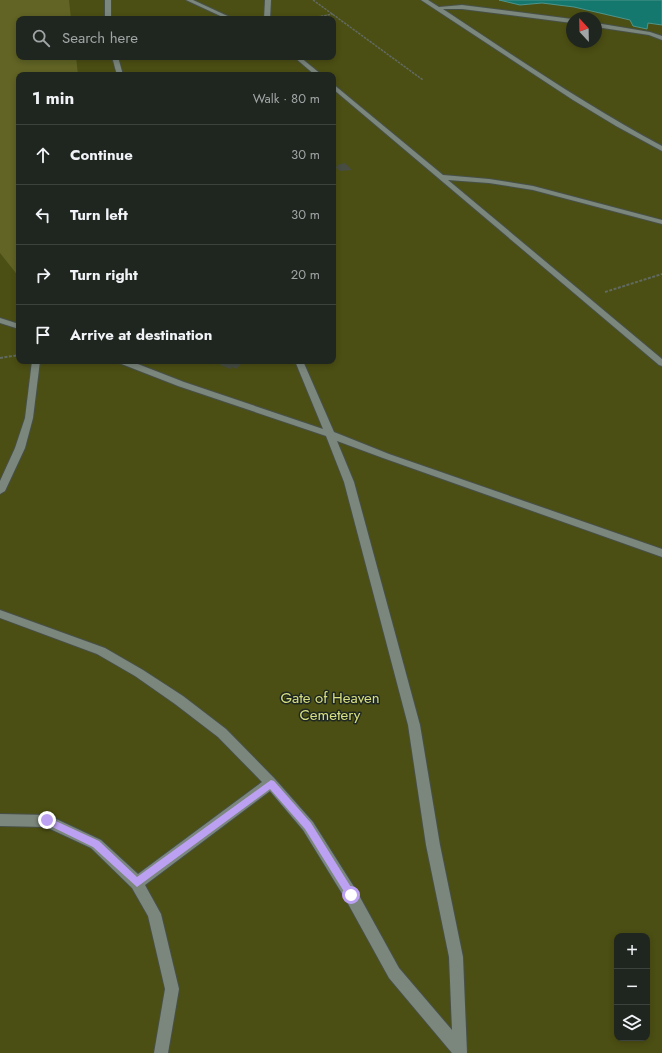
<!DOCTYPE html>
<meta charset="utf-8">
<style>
:root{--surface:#1f2620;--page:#2c322d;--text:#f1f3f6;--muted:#a1a5a5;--line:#3c433e}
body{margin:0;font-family:Jost,sans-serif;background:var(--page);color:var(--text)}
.controls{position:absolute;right:12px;bottom:12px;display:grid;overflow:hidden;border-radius:8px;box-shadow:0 2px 6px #0003}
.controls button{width:36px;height:36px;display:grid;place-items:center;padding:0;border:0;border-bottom:1px solid var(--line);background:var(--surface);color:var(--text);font:20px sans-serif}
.compass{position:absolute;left:566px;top:12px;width:36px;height:36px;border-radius:50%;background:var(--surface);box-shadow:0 2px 6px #0003;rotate:338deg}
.stop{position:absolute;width:12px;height:12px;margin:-9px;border:3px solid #bca0f2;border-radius:50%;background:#fff}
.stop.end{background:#bca0f2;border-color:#fff;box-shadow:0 1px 4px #0008}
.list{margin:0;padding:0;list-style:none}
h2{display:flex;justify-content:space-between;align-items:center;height:52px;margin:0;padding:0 16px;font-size:17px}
h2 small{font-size:13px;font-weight:400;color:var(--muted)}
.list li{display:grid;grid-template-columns:26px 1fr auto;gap:12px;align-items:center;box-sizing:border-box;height:60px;padding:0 16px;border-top:1px solid var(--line)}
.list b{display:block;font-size:15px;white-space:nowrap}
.list em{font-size:13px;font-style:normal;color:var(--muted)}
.icon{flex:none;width:22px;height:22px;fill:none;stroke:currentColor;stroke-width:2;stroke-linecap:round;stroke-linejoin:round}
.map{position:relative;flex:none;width:662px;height:1053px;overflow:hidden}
.search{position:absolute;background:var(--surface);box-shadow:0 2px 6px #0003;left:16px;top:16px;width:320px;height:44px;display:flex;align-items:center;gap:10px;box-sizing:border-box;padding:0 14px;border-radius:8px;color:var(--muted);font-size:15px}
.panel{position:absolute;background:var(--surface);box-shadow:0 2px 6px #0003;left:16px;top:72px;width:320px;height:292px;border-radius:8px}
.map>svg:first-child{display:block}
.green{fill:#4c4f13;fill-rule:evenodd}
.forest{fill:#616424}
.water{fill:#15786f;stroke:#4d948c}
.building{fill:#474d42}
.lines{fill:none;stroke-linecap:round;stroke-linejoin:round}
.lane-casing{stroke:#475048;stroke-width:2}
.path-far1{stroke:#616a62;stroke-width:1.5;stroke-dasharray:2.5 1;stroke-linecap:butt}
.path{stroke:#616a62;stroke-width:2;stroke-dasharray:3 1.5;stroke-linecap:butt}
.lane{fill:#7b867c;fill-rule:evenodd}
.route{fill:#bca0f2}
.labels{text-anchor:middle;stroke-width:3;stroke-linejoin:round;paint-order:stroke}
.park-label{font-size:15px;fill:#d8df83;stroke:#202921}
</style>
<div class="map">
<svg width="662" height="1053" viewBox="0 0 662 1053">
<rect width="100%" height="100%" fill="#29332b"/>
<path class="green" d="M0,0h662v1053h-662zM572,18h24v24h-24zM19,19h314v38h-314zM19,75h314v286h-314zM617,936h30v102h-30z"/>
<polygon class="forest" points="0,0 69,0 71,19 19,19 19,57 76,57 78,75 19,75 19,277 0,253"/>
<polygon class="water" points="499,0 662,0 662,25 648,23 647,29 633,26 630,20 574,7 542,3 520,5"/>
<g class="building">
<polygon points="345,163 352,170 340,171 335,167 338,166 337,165"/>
<polygon points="213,361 244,361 236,369 232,367 230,369 220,365 221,364"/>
</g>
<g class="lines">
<g class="lane-casing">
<g id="lane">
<rect x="105" y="0" width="6" height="19"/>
<polygon points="186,0 193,0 234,19 227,19"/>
<polygon points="265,0 271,0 270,19 264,19"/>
<path d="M421,0h7l11,7 23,-2 110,14v4l-110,-14h-19c72,48 143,96 219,137v5l-46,-25 -43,-26z"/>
<polygon points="596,23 650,32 662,36 662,40 649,35 596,27"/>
<polygon points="112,57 118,57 123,75 117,75"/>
<polygon points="294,57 300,57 322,75 315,75"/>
<polygon points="333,84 443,175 489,179 533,186 662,220 662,224 533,190 489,183 448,180 662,359 662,366 659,365 333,89"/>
<polygon points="0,318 19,324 19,329 0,323"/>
<polygon points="32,361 40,361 33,418 25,448 5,491 0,494 0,481 15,448 25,418"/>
<polygon points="118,361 130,361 184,382 323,429 295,361 303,361 334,432 389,454 662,549 662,557 383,458 337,441 354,482 420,725 440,845 463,957 467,1053 452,1053 389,978 346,900 303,830 270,791 145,885 161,914 179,989 168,1053 154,1053 165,989 148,916 132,888 91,848 46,827 0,826 0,814 47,815 52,817 101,840 138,874 262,782 218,737 175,704 135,676 97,654 0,618 0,610 105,648 143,670 183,696 226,729 275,779 313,822 356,890 399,968 452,1030 449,957 426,845 408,725 344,482 326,436 178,386 119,363"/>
</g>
</g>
<g class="path-far1">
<polyline points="313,0 423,80"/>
<polyline points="307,19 333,14"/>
</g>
<g class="path">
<polyline points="605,292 662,274"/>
<polyline points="0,358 19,355"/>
</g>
<use href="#lane" class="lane"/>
</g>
<polygon class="route" points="271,780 274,781 311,823 354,892 356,895 354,898 351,900 348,898 305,829 270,789 137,887 93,847 44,823 43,820 47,817 99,841 137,877"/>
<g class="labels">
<g class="park-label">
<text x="330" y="703">Gate of Heaven<tspan x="330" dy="17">Cemetery</tspan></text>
</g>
</g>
</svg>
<div class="controls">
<button>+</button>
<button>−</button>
<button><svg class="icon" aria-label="layers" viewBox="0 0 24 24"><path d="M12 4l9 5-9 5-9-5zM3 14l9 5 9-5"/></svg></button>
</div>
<svg class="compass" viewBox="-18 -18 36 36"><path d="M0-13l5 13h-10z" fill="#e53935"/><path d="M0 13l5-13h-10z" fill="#a1a5a5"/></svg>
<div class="stop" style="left:351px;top:895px"></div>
<div class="stop end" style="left:47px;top:820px"></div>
<div class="search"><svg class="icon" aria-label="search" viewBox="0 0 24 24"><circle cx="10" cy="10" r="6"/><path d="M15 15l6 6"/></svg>Search here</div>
<section class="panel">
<h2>1 min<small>Walk · 80 m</small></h2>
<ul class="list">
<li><svg class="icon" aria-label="ahead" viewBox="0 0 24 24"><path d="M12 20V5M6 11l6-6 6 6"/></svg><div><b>Continue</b></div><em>30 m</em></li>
<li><svg class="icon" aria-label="left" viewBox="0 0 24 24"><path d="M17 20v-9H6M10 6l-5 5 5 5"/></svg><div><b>Turn left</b></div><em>30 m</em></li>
<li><svg class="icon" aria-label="right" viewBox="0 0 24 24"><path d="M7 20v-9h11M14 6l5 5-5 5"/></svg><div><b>Turn right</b></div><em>20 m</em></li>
<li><svg class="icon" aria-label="arrive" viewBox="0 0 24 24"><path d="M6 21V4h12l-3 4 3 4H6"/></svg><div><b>Arrive at destination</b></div></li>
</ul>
</section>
</div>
